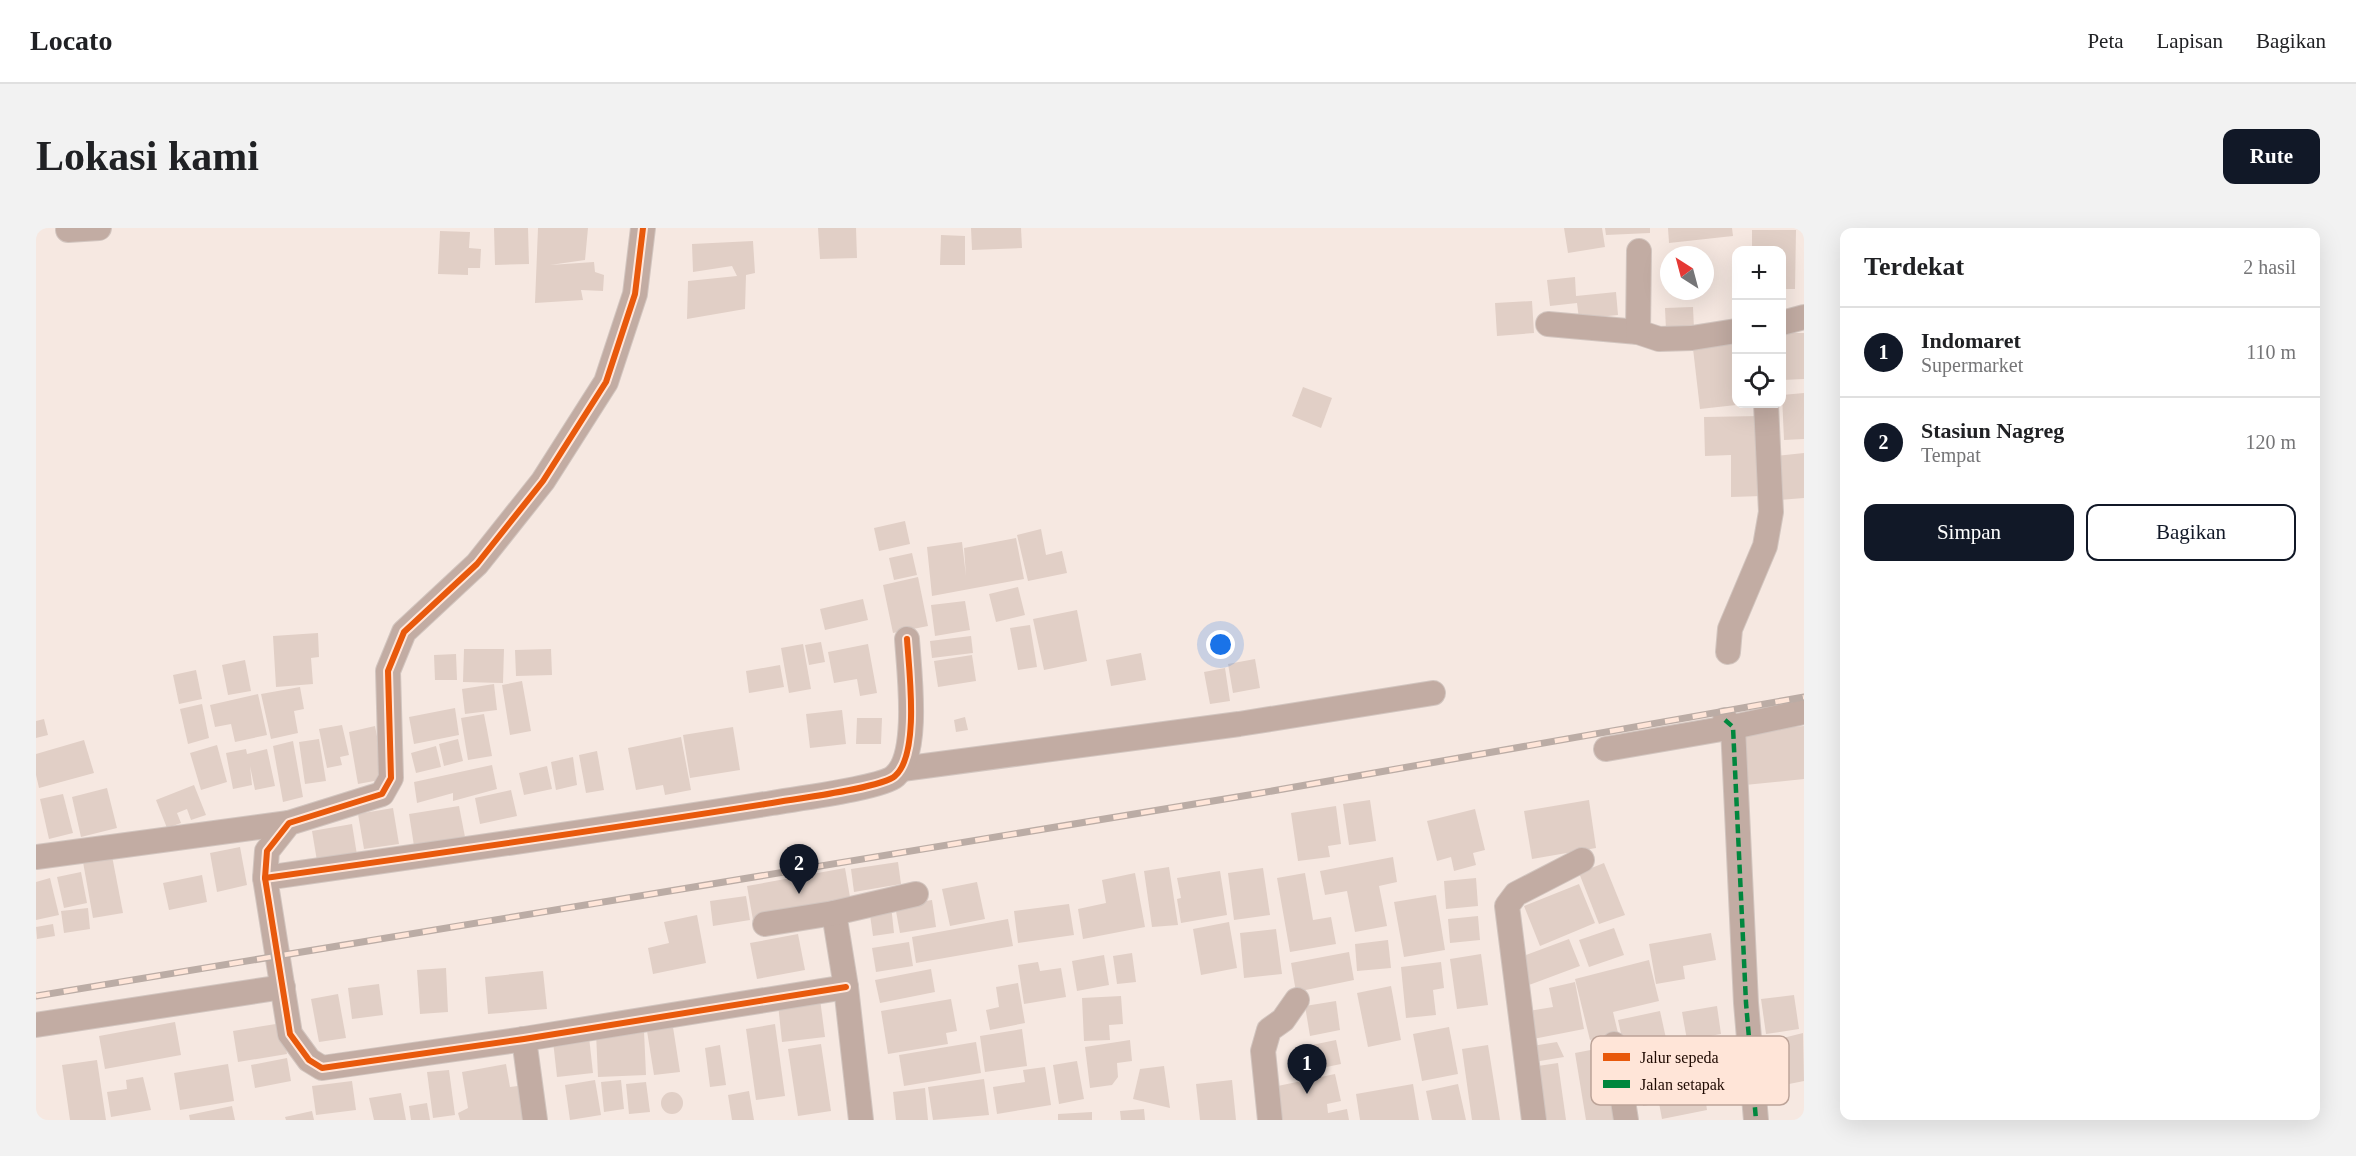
<!DOCTYPE html>
<html lang="id">
<meta charset="utf-8">
<style>
:root{--surface:#fff;--page:#f2f2f2;--text:#202124;--muted:#757577;--line:#e0e0e0;--accent:#111827}
body{margin:0;font-family:"Times New Roman",serif;background:var(--page);color:var(--text)}
.controls{position:absolute;right:18px;top:18px;display:grid;overflow:hidden;border-radius:12px;box-shadow:0 6px 24px #0002}
.controls button{width:54px;height:54px;display:grid;place-items:center;padding:0;border:0;border-bottom:2px solid var(--line);background:var(--surface);color:var(--text);font:30px sans-serif}
.compass{position:absolute;left:1624px;top:18px;width:54px;height:54px;border-radius:50%;background:var(--surface);box-shadow:0 6px 24px #0002;rotate:324deg}
.you{position:absolute;left:1185px;top:417px;width:21px;height:21px;margin:-15px;border:4px solid #fff;border-radius:50%;background:#1a73e8;box-shadow:0 0 0 9px #1a73e833}
.badge{display:grid;place-items:center;width:39px;height:39px;border-radius:50%;background:var(--accent);color:#fff;font-size:20px;font-weight:700}
.pin{position:absolute;translate:-50% -50px;filter:drop-shadow(0 2px 3px #0008)}
.pin::after{content:'';position:absolute;top:32px;width:21px;height:18px;background:inherit;clip-path:polygon(0 0,100% 0,50% 100%)}
.list{margin:0;padding:0;list-style:none}
h2{display:flex;justify-content:space-between;align-items:center;height:78px;margin:0;padding:0 24px;font-size:26px}
h2 small{font-size:20px;font-weight:400;color:var(--muted)}
.list li{display:grid;grid-template-columns:39px 1fr auto;gap:18px;align-items:center;box-sizing:border-box;height:90px;padding:0 24px;border-top:2px solid var(--line)}
.list b{display:block;font-size:22px;white-space:nowrap}
.list p{margin:0;font-size:20px;white-space:nowrap;color:var(--muted)}
.list em{font-size:20px;font-style:normal;color:var(--muted)}
.actions{display:flex;gap:12px;padding:18px 24px}
.actions a{flex:1;padding:14px 0;border:2px solid var(--accent);border-radius:12px;text-align:center;font-size:21px;color:var(--accent)}
.actions .main{background:var(--accent);color:#fff}
.icon{flex:none;width:33px;height:33px;fill:none;stroke:currentColor;stroke-width:2;stroke-linecap:round;stroke-linejoin:round}
.map{position:relative;flex:none;width:1768px;height:892px;overflow:hidden;border-radius:12px}
header{display:flex;align-items:center;gap:36px;box-sizing:border-box;height:84px;padding:0 30px;background:var(--surface);border-bottom:2px solid var(--line)}
header strong{font-size:28px}
nav{display:flex;gap:33px;margin-inline-start:auto;font-size:21px}
.intro{display:flex;align-items:center;justify-content:space-between;box-sizing:border-box;height:144px;padding:0 36px}
h1{margin:0;font-size:42px}
.button{padding:15px 27px;border-radius:12px;background:var(--accent);color:#fff;font-size:21px;font-weight:700}
main{display:flex;gap:36px;padding:0 36px}
aside{flex:1;background:var(--surface);border-radius:12px;box-shadow:0 6px 24px #0002}
.map>svg:first-child{display:block}
.building{fill:#e1cfc6}
.lines{fill:none;stroke-linecap:round;stroke-linejoin:round}
.minor-casing{stroke:#d2c5bf;stroke-width:26}
.minor{stroke:#c2aca3;stroke-width:24}
.rail-casing{stroke:#bbaca5;stroke-width:7}
.rail{stroke:#ffe5d8;stroke-width:4.5;stroke-dasharray:14;stroke-linecap:butt}
.quiet{stroke:#00873e;stroke-width:4.5;stroke-dasharray:9 4.5;stroke-linecap:butt}
.cycleway-casing{stroke:#ffe5d8;stroke-width:10}
.cycleway{stroke:#e8590c;stroke-width:6}
.key{fill:#ffe5d8;stroke:#bca398;stroke-width:1.5}
.key-label{font-size:16px;fill:#1e0901}
</style>
<header>
<strong>Locato</strong>
<nav><a>Peta</a><a>Lapisan</a><a>Bagikan</a></nav>
</header>
<div class="intro"><h1>Lokasi kami</h1><a class="button">Rute</a></div>
<main>
<div class="map">
<svg width="1768" height="892" viewBox="0 0 1768 892">
<rect width="100%" height="100%" fill="#f6e8e1"/>
<g class="building">
<polygon points="458,0 492,0 493,36 459,37"/>
<polygon points="502,0 552,0 549,32 514,37 558,34 559,44 568,47 567,63 545,62 547,72 499,75"/>
<polygon points="782,0 820,0 821,30 784,31"/>
<polygon points="935,0 985,0 986,20 936,22"/>
<polygon points="1528,0 1566,0 1569,19 1532,25"/>
<polygon points="1569,0 1614,0 1614,5 1570,7"/>
<polygon points="1632,0 1696,0 1697,8 1633,15"/>
<polygon points="1716,2 1760,2 1759,61 1746,61 1746,22 1716,22"/>
<polygon points="404,3 434,4 433,20 445,21 444,40 432,40 432,47 402,46"/>
<polygon points="905,7 929,8 929,37 904,37"/>
<polygon points="717,13 719,45 710,47 709,81 651,91 652,53 701,48 696,38 657,44 656,16"/>
<polygon points="1539,49 1540,68 1580,64 1582,87 1543,91 1541,75 1514,78 1511,52"/>
<polygon points="1496,73 1498,105 1461,108 1459,75"/>
<polygon points="1657,79 1658,101 1630,102 1629,80"/>
<polygon points="1746,105 1768,105 1768,151 1746,152"/>
<polygon points="1700,107 1700,177 1664,181 1656,112"/>
<polygon points="1267,159 1296,170 1285,200 1256,188"/>
<polygon points="1768,165 1768,211 1748,212 1746,167"/>
<polygon points="1725,188 1726,268 1695,269 1695,227 1669,228 1668,189"/>
<polygon points="1768,225 1768,270 1743,272 1740,228"/>
<polygon points="869,293 874,316 843,323 838,300"/>
<polygon points="1005,301 1010,327 1026,323 1031,345 992,353 981,307"/>
<polygon points="980,310 988,351 896,368 891,319 926,314 930,348 928,320"/>
<polygon points="876,325 881,347 858,352 853,330"/>
<polygon points="882,349 892,398 857,405 847,357"/>
<polygon points="982,359 989,387 960,394 953,366"/>
<polygon points="827,371 832,392 789,402 784,381"/>
<polygon points="929,373 934,402 899,408 895,377"/>
<polygon points="1041,382 1051,433 1008,442 997,391"/>
<polygon points="994,397 1001,439 982,442 974,400"/>
<polygon points="282,405 283,429 275,430 277,456 240,459 237,408"/>
<polygon points="935,408 937,425 896,430 894,413"/>
<polygon points="785,414 789,434 773,437 769,417"/>
<polygon points="767,416 775,461 753,465 745,420"/>
<polygon points="832,416 841,465 824,468 821,451 798,455 792,424"/>
<polygon points="428,421 468,421 467,455 427,454"/>
<polygon points="515,421 516,447 480,448 479,422"/>
<polygon points="1105,425 1110,452 1075,458 1070,432"/>
<polygon points="420,426 421,452 399,452 398,427"/>
<polygon points="936,427 940,453 902,459 898,433"/>
<polygon points="1219,431 1224,460 1197,465 1192,436"/>
<polygon points="209,432 215,463 192,467 186,437"/>
<polygon points="744,437 748,459 713,465 710,443"/>
<polygon points="1189,440 1194,473 1174,476 1168,444"/>
<polygon points="160,442 166,471 143,476 137,447"/>
<polygon points="486,453 495,503 474,507 466,457"/>
<polygon points="458,456 461,482 429,486 426,461"/>
<polygon points="264,459 268,481 258,483 262,505 235,511 225,466"/>
<polygon points="222,466 231,507 199,514 195,496 179,499 174,477"/>
<polygon points="166,476 173,510 152,516 144,481"/>
<polygon points="419,480 423,507 378,516 373,489"/>
<polygon points="806,482 810,516 774,520 770,486"/>
<polygon points="448,486 456,528 432,532 425,490"/>
<polygon points="929,489 932,502 920,504 918,492"/>
<polygon points="821,490 846,490 845,516 820,516"/>
<polygon points="8,491 12,507 0,510 0,493"/>
<polygon points="306,497 313,527 304,529 306,537 291,540 283,501"/>
<polygon points="339,498 349,551 322,556 313,504"/>
<polygon points="1768,498 1768,551 1709,557 1704,503"/>
<polygon points="697,499 704,542 654,550 647,507"/>
<polygon points="645,509 655,562 629,567 627,557 600,562 592,520"/>
<polygon points="283,511 290,553 269,556 263,514"/>
<polygon points="422,511 427,533 408,538 403,516"/>
<polygon points="48,512 58,545 3,560 0,547 0,526"/>
<polygon points="257,513 267,569 247,574 237,518"/>
<polygon points="181,517 191,554 165,562 154,525"/>
<polygon points="400,518 405,539 380,545 375,525"/>
<polygon points="210,521 211,526 231,521 239,558 219,562 214,538 216,557 197,561 190,525"/>
<polygon points="561,523 568,562 550,565 543,527"/>
<polygon points="537,529 541,557 520,562 515,534"/>
<polygon points="456,537 461,561 417,573 417,565 381,575 378,554"/>
<polygon points="511,538 516,561 488,567 483,545"/>
<polygon points="158,557 170,587 155,592 151,581 141,585 145,595 131,600 120,572"/>
<polygon points="71,560 81,600 45,609 36,569"/>
<polygon points="475,562 481,588 444,596 439,570"/>
<polygon points="27,566 37,605 13,611 4,571"/>
<polygon points="1334,572 1340,613 1313,617 1307,576"/>
<polygon points="1553,572 1560,620 1496,631 1488,583"/>
<polygon points="423,578 429,609 378,618 373,586"/>
<polygon points="1300,578 1305,616 1292,618 1294,629 1262,633 1255,585"/>
<polygon points="357,580 363,616 328,621 322,586"/>
<polygon points="1439,581 1449,622 1437,625 1440,637 1418,643 1415,629 1401,633 1391,593"/>
<polygon points="316,596 321,627 281,633 276,603"/>
<polygon points="204,619 211,657 181,664 174,625"/>
<polygon points="76,628 87,685 57,690 47,634"/>
<polygon points="1357,629 1361,654 1343,658 1351,698 1319,704 1311,663 1289,667 1284,643"/>
<polygon points="862,634 865,656 818,664 815,641"/>
<polygon points="1568,635 1589,687 1563,696 1543,645"/>
<polygon points="1133,639 1142,697 1116,699 1108,643"/>
<polygon points="809,640 815,675 717,692 711,658"/>
<polygon points="1227,640 1234,687 1198,692 1192,645"/>
<polygon points="1184,643 1191,687 1145,695 1141,671 1145,670 1141,650"/>
<polygon points="45,644 51,675 28,680 21,649"/>
<polygon points="1099,645 1109,699 1047,711 1042,681 1070,675 1066,652"/>
<polygon points="1269,645 1277,692 1295,689 1300,716 1254,724 1241,650"/>
<polygon points="166,647 171,674 133,682 127,655"/>
<polygon points="14,650 23,687 0,692 0,654"/>
<polygon points="1440,650 1442,678 1410,681 1408,653"/>
<polygon points="941,654 949,691 914,698 906,661"/>
<polygon points="1543,656 1559,695 1504,718 1488,678"/>
<polygon points="1400,667 1409,722 1368,729 1358,674"/>
<polygon points="710,668 714,692 677,698 674,673"/>
<polygon points="896,672 900,699 864,705 859,678"/>
<polygon points="1033,676 1038,707 982,715 978,683"/>
<polygon points="855,677 858,705 837,708 833,680"/>
<polygon points="52,680 54,701 28,705 25,683"/>
<polygon points="661,687 670,735 617,746 612,720 633,715 628,694"/>
<polygon points="1442,688 1444,712 1414,715 1412,691"/>
<polygon points="972,691 977,718 880,735 876,709"/>
<polygon points="1193,694 1201,740 1165,747 1157,701"/>
<polygon points="17,696 19,708 1,711 0,699"/>
<polygon points="1578,700 1588,727 1553,739 1543,712"/>
<polygon points="1240,701 1246,746 1208,750 1204,705"/>
<polygon points="1675,705 1680,732 1647,738 1649,751 1620,756 1613,716"/>
<polygon points="762,706 769,742 721,751 714,715"/>
<polygon points="1533,711 1544,738 1493,757 1482,730"/>
<polygon points="1352,712 1355,740 1321,743 1319,716"/>
<polygon points="873,714 877,738 840,744 836,720"/>
<polygon points="1313,724 1318,752 1260,764 1255,735"/>
<polygon points="1096,725 1100,754 1081,756 1077,728"/>
<polygon points="1445,726 1452,777 1421,781 1414,731"/>
<polygon points="1068,727 1073,757 1041,763 1036,733"/>
<polygon points="1613,732 1623,773 1577,784 1582,805 1554,812 1539,751"/>
<polygon points="1002,734 1004,743 1025,740 1030,769 988,776 982,737"/>
<polygon points="1405,734 1408,760 1397,762 1400,787 1370,790 1365,739"/>
<polygon points="410,740 412,784 384,786 381,742"/>
<polygon points="895,741 899,764 844,775 839,752"/>
<polygon points="507,743 511,781 452,786 449,749"/>
<polygon points="1539,754 1548,801 1492,812 1487,784 1517,779 1513,760"/>
<polygon points="982,755 989,795 954,802 950,782 963,779 960,759"/>
<polygon points="343,756 347,787 316,791 312,760"/>
<polygon points="1355,758 1365,812 1332,819 1321,765"/>
<polygon points="302,766 310,810 283,814 275,771"/>
<polygon points="1758,767 1763,801 1730,806 1725,771"/>
<polygon points="1085,768 1087,796 1073,797 1074,812 1048,813 1046,770"/>
<polygon points="784,771 789,809 746,814 742,776"/>
<polygon points="915,771 921,803 910,805 912,816 852,826 845,783"/>
<polygon points="1300,773 1304,802 1274,808 1269,778"/>
<polygon points="1681,778 1685,806 1651,812 1646,784"/>
<polygon points="1624,783 1631,815 1589,824 1582,792"/>
<polygon points="139,794 145,827 69,841 63,808"/>
<polygon points="246,795 251,826 202,834 197,803"/>
<polygon points="739,796 749,868 720,872 710,801"/>
<polygon points="637,799 644,844 618,847 611,803"/>
<polygon points="1413,799 1422,846 1386,853 1377,806"/>
<polygon points="986,801 991,838 949,844 944,808"/>
<polygon points="608,803 610,847 562,849 560,805"/>
<polygon points="1767,805 1768,853 1748,857 1739,812"/>
<polygon points="553,809 557,845 521,849 517,813"/>
<polygon points="1094,812 1096,833 1081,835 1082,849 1076,857 1054,860 1049,819"/>
<polygon points="1300,812 1305,836 1271,843 1266,819"/>
<polygon points="940,814 945,845 868,858 863,827"/>
<polygon points="1521,814 1528,829 1498,834 1496,818"/>
<polygon points="785,816 795,883 762,888 752,821"/>
<polygon points="1681,816 1689,857 1668,861 1671,882 1626,891 1623,875 1607,878 1602,846 1649,838 1646,822"/>
<polygon points="684,817 690,857 674,859 669,820"/>
<polygon points="1452,817 1464,892 1436,892 1426,821"/>
<polygon points="1565,820 1578,892 1550,892 1539,825"/>
<polygon points="251,830 255,853 219,860 215,837"/>
<polygon points="61,832 70,892 34,892 26,837"/>
<polygon points="1041,833 1048,871 1023,876 1017,837"/>
<polygon points="1522,835 1530,892 1503,892 1495,839"/>
<polygon points="192,836 198,873 144,882 138,845"/>
<polygon points="470,836 474,859 489,857 495,892 424,892 422,885 432,880 426,844"/>
<polygon points="1128,838 1134,880 1097,871 1104,841"/>
<polygon points="1009,839 1015,877 961,886 957,859 989,854 987,842"/>
<polygon points="413,842 419,887 397,890 391,844"/>
<polygon points="1299,846 1305,873 1291,876 1292,885 1311,881 1313,892 1243,892 1237,859"/>
<polygon points="107,849 115,882 75,889 71,864 91,861 90,852"/>
<polygon points="948,851 953,887 897,892 892,859"/>
<polygon points="559,852 565,887 534,892 529,857"/>
<polygon points="585,852 588,881 568,884 565,854"/>
<polygon points="1196,852 1200,892 1164,892 1160,856"/>
<polygon points="316,853 320,882 280,887 276,858"/>
<polygon points="610,854 614,884 593,886 590,856"/>
<polygon points="1377,856 1383,892 1324,892 1320,866"/>
<polygon points="1422,856 1430,892 1396,892 1390,863"/>
<polygon points="889,860 892,892 860,892 857,864"/>
<polygon points="713,863 718,892 696,892 692,867"/>
<circle cx="636" cy="875" r="11"/>
<polygon points="365,865 370,892 338,892 333,870"/>
<polygon points="391,875 394,892 375,892 373,878"/>
<polygon points="196,878 199,892 154,892 153,887"/>
<polygon points="1108,881 1109,892 1085,892 1084,883"/>
<polygon points="276,883 278,892 250,892 249,889"/>
<polygon points="1056,884 1056,892 1022,892 1022,886"/>
</g>
<g class="lines">
<g class="minor-casing">
<g id="minor">
<polyline points="607,0 599,66 570,154 507,253 441,336 368,404 352,443 355,550 346,566 253,595 231,623 229,650 254,806 273,832 286,840 488,811 810,759"/>
<polyline points="32,2 63,0"/>
<polyline points="1746,95 1768,89"/>
<polyline points="1512,96 1602,104 1623,111 1656,110 1700,103"/>
<polyline points="1602,104 1603,23"/>
<polyline points="1692,424 1694,401 1729,318 1735,284 1730,176"/>
<polyline points="1689,492 1697,499 1710,775 1720,892"/>
<polyline points="1570,521 1697,499 1768,484"/>
<polyline points="866,541 1203,496 1397,465"/>
<polyline points="0,629 253,595"/>
<path d="M229,650c169,-24 338,-48 507,-75 22,-4 110,-15 123,-27 25,-22 14,-105 12,-137"/>
<polyline points="798,685 810,759 825,892"/>
<polyline points="729,696 798,685 880,666"/>
<polyline points="0,797 247,759"/>
<polyline points="488,811 499,892"/>
<polyline points="1578,816 1590,892"/>
<polyline points="1234,892 1227,823 1233,802 1247,792 1261,772"/>
<polyline points="1498,892 1471,678 1480,666 1546,632"/>
</g>
</g>
<use href="#minor" class="minor"/>
<g class="rail-casing">
<polyline id="rail" points="0,768 1219,566 1768,469"/>
</g>
<use href="#rail" class="rail"/>
<polyline class="quiet" points="1689,492 1697,499 1710,775 1720,892"/>
<g class="cycleway-casing">
<g id="cycleway">
<polyline points="607,0 599,66 570,154 507,253 441,336 368,404 352,443 355,550 346,566 253,595 231,623 229,650 254,806 273,832 286,840 488,811 810,759"/>
<path d="M229,650c169,-24 338,-48 507,-75 22,-4 110,-15 123,-27 25,-22 14,-105 12,-137"/>
</g>
</g>
<use href="#cycleway" class="cycleway"/>
</g>
<rect x="1555" y="808" width="198" height="69" rx="9" class="key"/>
<rect x="1567" y="825" width="27" height="8" fill="#e8590c"/>
<rect x="1567" y="852" width="27" height="8" fill="#00873e"/>
<g class="key-label">
<text x="1604" y="835">Jalur sepeda</text>
<text x="1604" y="862">Jalan setapak</text>
</g>
</svg>
<div class="controls">
<button>+</button>
<button>−</button>
<button><svg class="icon" aria-label="locate" viewBox="0 0 24 24"><circle cx="12" cy="12" r="6"/><path d="M12 2v4M12 18v4M2 12h4M18 12h4"/></svg></button>
</div>
<svg class="compass" viewBox="-18 -18 36 36"><path d="M0-13l5 13h-10z" fill="#e53935"/><path d="M0 13l5-13h-10z" fill="#757577"/></svg>
<div class="you"></div>
<div class="pin badge" style="left:1271px;top:866px">1</div>
<div class="pin badge" style="left:763px;top:666px">2</div>
</div>
<aside>
<h2>Terdekat<small>2 hasil</small></h2>
<ul class="list">
<li><span class="badge">1</span><div><b>Indomaret</b><p>Supermarket</p></div><em>110 m</em></li>
<li><span class="badge">2</span><div><b>Stasiun Nagreg</b><p>Tempat</p></div><em>120 m</em></li>
</ul>
<div class="actions"><a class="main">Simpan</a><a>Bagikan</a></div>
</aside>
</main>
